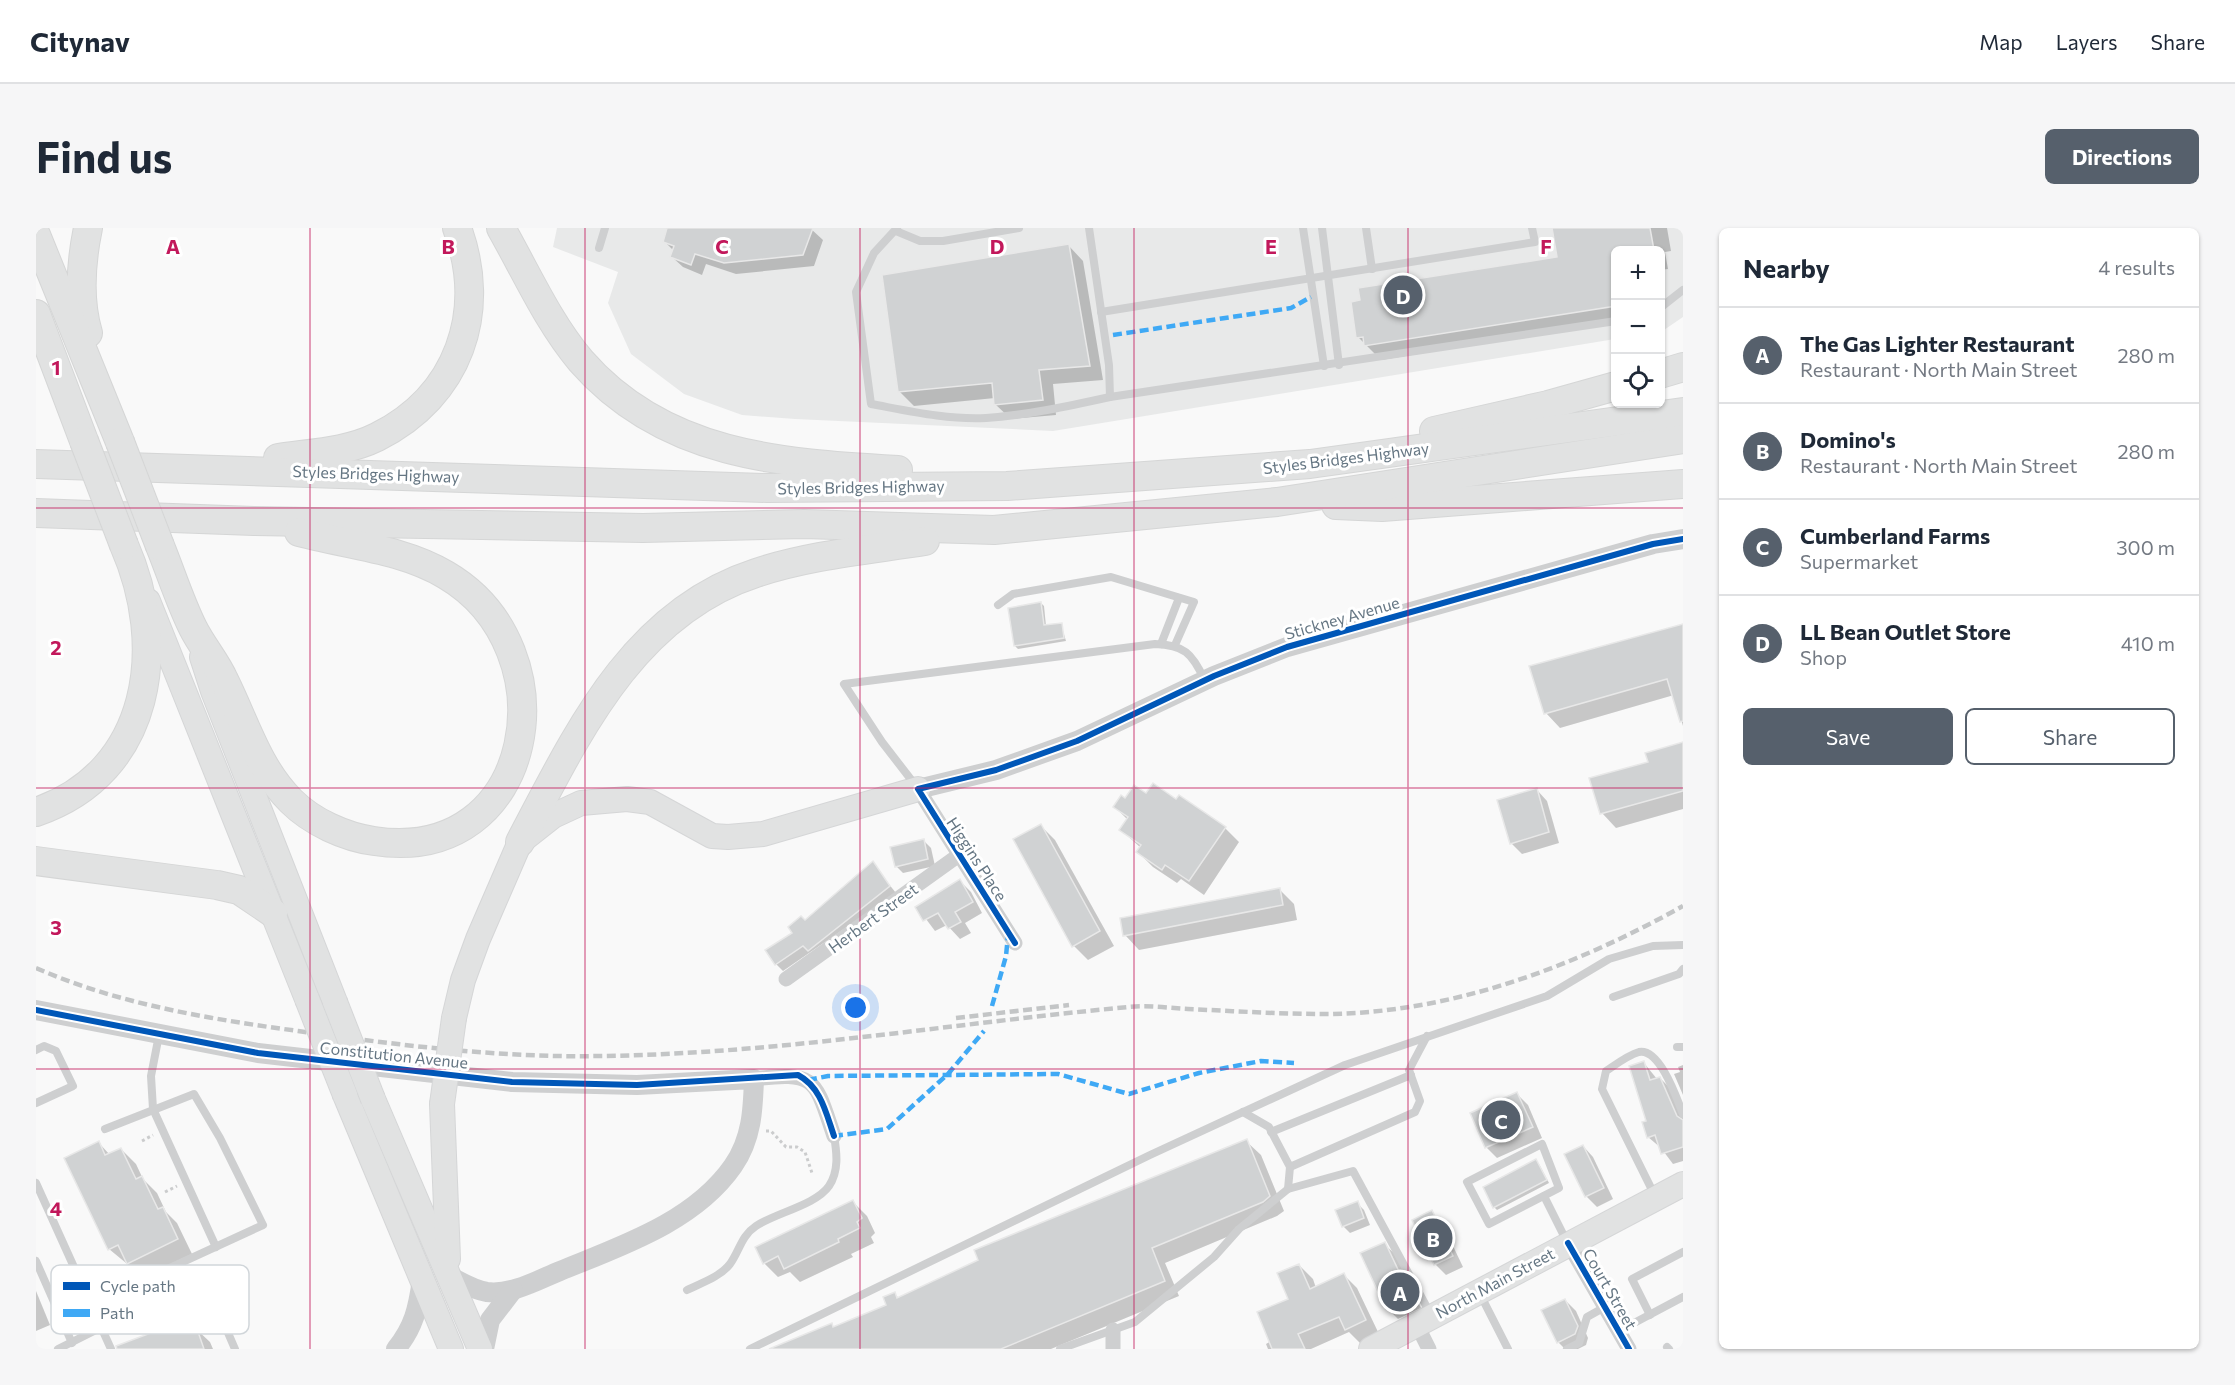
<!DOCTYPE html>
<meta charset="utf-8">
<style>
:root{--surface:#fff;--page:#f6f6f7;--text:#1f2937;--muted:#747a83;--line:#e0e1e3;--accent:#56606c}
body{margin:0;font-family:Commissioner,sans-serif;background:var(--page);color:var(--text)}
.controls{position:absolute;right:18px;top:18px;display:grid;overflow:hidden;border-radius:9px;box-shadow:0 2px 4px #0004}
.controls button{width:54px;height:54px;display:grid;place-items:center;padding:0;border:0;border-bottom:2px solid var(--line);background:var(--surface);color:var(--text);font:30px sans-serif}
.you{position:absolute;left:820px;top:780px;width:21px;height:21px;margin:-15px;border:4px solid #fff;border-radius:50%;background:#1a73e8;box-shadow:0 0 0 9px #1a73e833}
.badge{display:grid;place-items:center;width:39px;height:39px;border-radius:50%;background:var(--accent);color:#fff;font-size:20px;font-weight:700}
.pin{position:absolute;translate:-50% -50%;border:3px solid #fff;box-shadow:0 2px 6px #0006}
.list{margin:0;padding:0;list-style:none}
h2{display:flex;justify-content:space-between;align-items:center;height:78px;margin:0;padding:0 24px;font-size:26px}
h2 small{font-size:20px;font-weight:400;color:var(--muted)}
.list li{display:grid;grid-template-columns:39px 1fr auto;gap:18px;align-items:center;box-sizing:border-box;height:96px;padding:0 24px;border-top:2px solid var(--line)}
.list b{display:block;font-size:22px;white-space:nowrap}
.list p{margin:0;font-size:20px;white-space:nowrap;color:var(--muted)}
.list em{font-size:20px;font-style:normal;color:var(--muted)}
.actions{display:flex;gap:12px;padding:18px 24px}
.actions a{flex:1;padding:14px 0;border:2px solid var(--accent);border-radius:9px;text-align:center;font-size:21px;color:var(--accent)}
.actions .main{background:var(--accent);color:#fff}
.icon{flex:none;width:33px;height:33px;fill:none;stroke:currentColor;stroke-width:2;stroke-linecap:round;stroke-linejoin:round}
.map{position:relative;flex:none;width:1647px;height:1121px;overflow:hidden;border-radius:9px}
header{display:flex;align-items:center;gap:36px;box-sizing:border-box;height:84px;padding:0 30px;background:var(--surface);border-bottom:2px solid var(--line)}
header strong{font-size:28px}
nav{display:flex;gap:33px;margin-inline-start:auto;font-size:21px}
.intro{display:flex;align-items:center;justify-content:space-between;box-sizing:border-box;height:144px;padding:0 36px}
h1{margin:0;font-size:42px}
.button{padding:15px 27px;border-radius:9px;background:var(--accent);color:#fff;font-size:21px;font-weight:700}
main{display:flex;gap:36px;padding:0 36px}
aside{flex:1;background:var(--surface);border-radius:9px;box-shadow:0 2px 4px #0004}
.map>svg:first-child{display:block}
.built{fill:#e8e9e9}
.shadow{fill:#0003}
.building{fill:#d0d2d3;stroke:#e8e8e8;stroke-width:1.5}
.lines{fill:none;stroke-linecap:round;stroke-linejoin:round}
.primary-casing{stroke:#d5d6d7;stroke-width:26}
.motorway-casing{stroke:#d5d6d6;stroke-width:30}
.path{stroke:#cbcccd;stroke-width:3;stroke-dasharray:3 3;stroke-linecap:butt}
.service{stroke:#cecfd0;stroke-width:8}
.minor{stroke:#cecfd0;stroke-width:15}
.tertiary{stroke:#cecfd0;stroke-width:20}
.primary{stroke:#e1e2e2;stroke-width:24}
.motorway{stroke:#e1e2e2;stroke-width:28}
.rail{stroke:#c3c5c6;stroke-width:4.5;stroke-dasharray:9 4.5;stroke-linecap:butt}
.primary-bridge-casing{stroke:#d5d6d7;stroke-width:26;stroke-linecap:butt}
.motorway-bridge-casing{stroke:#d5d6d6;stroke-width:30;stroke-linecap:butt}
.primary-bridge{stroke:#e1e2e2;stroke-width:24}
.motorway-bridge{stroke:#e1e2e2;stroke-width:28}
.quiet{stroke:#3fa9f5;stroke-width:4.5;stroke-dasharray:9 4.5;stroke-linecap:butt}
.cycleway-casing{stroke:#fff;stroke-width:10}
.cycleway{stroke:#0057b8;stroke-width:6}
.grid{fill:none;stroke:#c2185b;stroke-width:1.5;stroke-opacity:0.55}
.labels{text-anchor:middle;stroke-width:6;stroke-linejoin:round;paint-order:stroke}
.street-label{font-size:16px;fill:#657683;stroke:#fff}
.key{fill:#fff;stroke:#d1d6da;stroke-width:1.5}
.key-label{font-size:16px;fill:#657683}
.grid-label{font-size:20px;text-anchor:middle;font-weight:bold;fill:#c2185b;stroke:#fff;stroke-width:6;stroke-linejoin:round;paint-order:stroke}
</style>
<header>
<strong>Citynav</strong>
<nav><a>Map</a><a>Layers</a><a>Share</a></nav>
</header>
<div class="intro"><h1>Find us</h1><a class="button">Directions</a></div>
<main>
<div class="map">
<svg width="1647" height="1121" viewBox="0 0 1647 1121">
<rect width="100%" height="100%" fill="#f9f9f9"/>
<polygon class="built" points="521,0 1647,0 1647,89 1625,104 1624,22 1580,22 1579,111 1017,203 759,191 706,187 648,166 595,126 572,75 582,44 517,19"/>
<g class="shadow">
<polygon points="633,0 774,0 787,12 778,38 700,46 670,36 666,47 647,39 636,29 638,23 628,13"/>
<polygon points="1518,0 1631,0 1635,23 1629,24 1632,41 1624,42 1624,22 1580,22 1580,94 1345,132 1322,109 1523,30"/>
<polygon points="1033,18 1047,33 1067,152 1017,156 1020,187 975,191 960,177 959,170 878,178 863,163"/>
<polygon points="1005,375 1008,378 1010,398 1025,396 1030,413 982,421 979,418"/>
<polygon points="1647,398 1647,498 1638,467 1524,500 1510,485"/>
<polygon points="1647,516 1647,581 1580,600 1566,585 1614,535"/>
<polygon points="1501,562 1511,573 1523,615 1486,626 1475,615"/>
<polygon points="1110,567 1140,573 1189,600 1203,614 1168,667 1145,651 1141,655 1117,639 1102,624 1105,620 1085,602 1092,592 1079,579"/>
<polygon points="1005,598 1019,612 1078,718 1052,732 1038,718"/>
<polygon points="888,613 895,620 899,638 867,645 860,638"/>
<polygon points="836,635 860,665 747,743 740,736 758,705"/>
<polygon points="924,653 935,664 946,685 929,695 935,705 924,711 911,697 899,703 881,679"/>
<polygon points="1243,661 1258,676 1261,692 1103,722 1089,707"/>
<polygon points="1608,835 1621,851 1624,850 1635,861 1647,889 1647,933 1637,936 1625,920 1612,909"/>
<polygon points="1647,837 1647,867 1638,846 1644,844 1642,839"/>
<polygon points="1481,866 1492,877 1506,910 1461,930 1450,919"/>
<polygon points="1210,913 1225,927 1248,983 1241,988 1129,1035 1143,1068 1015,1121 737,1121 795,1097 799,1100 852,1078 858,1066 863,1070"/>
<polygon points="63,915 74,927 85,921 100,936 107,951 121,965 130,984 141,995 156,1026 107,1049 73,1021"/>
<polygon points="1547,918 1557,929 1577,971 1561,979 1550,968"/>
<polygon points="1503,936 1513,955 1461,982 1458,979"/>
<polygon points="817,974 831,988 839,1005 835,1009 838,1015 815,1026 817,1029 764,1054 754,1044 742,1049 728,1035"/>
<polygon points="1321,975 1328,982 1334,997 1314,1005 1307,998"/>
<polygon points="1395,984 1406,995 1427,1039 1410,1047 1399,1036"/>
<polygon points="1348,1016 1359,1026 1385,1080 1362,1091 1351,1080"/>
<polygon points="1263,1037 1277,1051 1280,1060 1308,1047 1321,1060 1343,1106 1324,1115 1313,1104 1275,1121 1232,1121 1230,1116 1235,1113 1254,1072"/>
<polygon points="0,1063 14,1097 0,1103"/>
<polygon points="1529,1072 1540,1083 1552,1110 1550,1117 1542,1121 1529,1121 1522,1114"/>
<polygon points="148,1093 156,1101 159,1100 174,1114 177,1121 90,1121"/>
</g>
<g class="building">
<polygon points="631,0 777,0 767,27 688,35 659,26 655,37 634,29 638,18 627,14"/>
<polygon points="1516,0 1614,0 1618,22 1580,22 1580,78 1328,118 1327,109 1320,110 1315,74 1324,72 1322,60 1521,29"/>
<polygon points="1033,16 1054,138 1003,142 1007,172 958,177 956,155 862,164 846,47"/>
<polygon points="1005,374 1008,397 1026,395 1028,410 978,418 972,380"/>
<polygon points="1647,396 1647,493 1644,494 1631,451 1508,486 1493,438"/>
<polygon points="1647,514 1647,563 1564,586 1553,550 1612,534 1609,525"/>
<polygon points="1117,555 1140,571 1143,567 1190,599 1153,653 1129,637 1126,642 1100,624 1105,617 1083,602 1092,589 1077,579 1085,567 1089,570 1098,557 1110,565"/>
<polygon points="1501,560 1513,604 1474,616 1461,572"/>
<polygon points="1005,596 1064,703 1036,719 977,611"/>
<polygon points="888,611 892,631 859,639 854,619"/>
<polygon points="837,633 854,658 772,723 767,718 739,737 729,722 756,705 752,699 765,688 769,692"/>
<polygon points="924,651 937,674 919,684 925,694 912,701 902,685 887,693 879,679"/>
<polygon points="1244,660 1247,677 1087,708 1084,690"/>
<polygon points="1608,833 1614,852 1624,849 1641,888 1647,892 1647,919 1625,926 1619,907 1611,910 1606,894 1610,893 1593,838"/>
<polygon points="1481,864 1497,899 1449,920 1434,885"/>
<polygon points="1211,911 1234,968 1227,974 1116,1020 1129,1053 965,1121 733,1121 796,1095 797,1099 850,1077 847,1069 859,1064 861,1070 942,1032 938,1022"/>
<polygon points="63,913 69,927 85,920 100,951 106,948 122,981 127,979 142,1011 91,1036 82,1017 72,1022 28,930"/>
<polygon points="1547,917 1568,960 1549,969 1528,926"/>
<polygon points="1500,931 1511,952 1457,980 1447,959"/>
<polygon points="817,972 826,990 821,994 824,1000 802,1011 803,1014 748,1041 742,1028 727,1036 719,1019"/>
<polygon points="1322,973 1328,990 1306,999 1299,982"/>
<polygon points="1396,982 1417,1028 1398,1037 1376,992"/>
<polygon points="1349,1014 1375,1069 1350,1081 1324,1025"/>
<polygon points="1263,1036 1274,1061 1308,1045 1330,1092 1309,1102 1303,1089 1262,1106 1269,1121 1236,1121 1221,1084 1252,1071 1241,1045"/>
<polygon points="1529,1071 1542,1098 1539,1106 1521,1115 1505,1082"/>
<polygon points="149,1092 152,1101 160,1098 168,1121 81,1121 80,1118"/>
</g>
<g class="lines">
<g class="primary-casing">
<g id="primary">
<polyline points="112,373 271,771"/>
<polyline points="166,429 177,463 299,774"/>
<polyline points="418,790 427,752 442,711 484,614 517,588 545,575 591,571 614,574 676,608 692,609 727,606 882,561"/>
<polyline points="309,867 415,1121"/>
<polyline points="337,871 444,1121"/>
<polyline points="406,876 412,1031"/>
<polyline points="1335,1121 1647,956"/>
</g>
</g>
<g class="motorway-casing">
<g id="motorway">
<path d="M52,0c-7,34 -10,71 0,105"/>
<path d="M465,0c25,44 47,94 80,133 83,95 199,102 317,109"/>
<polyline points="0,7 84,214"/>
<polyline points="0,86 48,213"/>
<polyline points="1624,146 1647,139"/>
<polyline points="1398,203 1512,177 1580,158"/>
<path d="M242,230c33,-5 69,-6 99,-21 82,-41 111,-125 80,-209"/>
<polyline points="0,236 731,260 971,258 1274,236 1647,184"/>
<polyline points="1300,277 1346,279 1647,256"/>
<polyline points="0,285 218,293 607,300 768,296 958,302 1241,274 1647,211"/>
<path d="M124,318c11,27 20,56 33,82 9,18 23,34 31,52 21,42 33,87 67,121 21,21 54,36 83,40 163,25 198,-192 72,-266 -43,-26 -98,-30 -147,-43"/>
<path d="M0,584c117,-40 132,-167 88,-267"/>
<path d="M484,614c56,-106 112,-229 236,-269 54,-18 112,-23 169,-32"/>
<polyline points="0,633 181,657 203,662 237,685"/>
</g>
</g>
<g class="path">
<polyline points="730,903 735,903 750,919 761,919 769,924 776,945"/>
<polyline points="106,913 117,907"/>
<polyline points="129,964 141,958"/>
</g>
<g class="service">
<path d="M861,0l-23,25 -18,39 15,112c38,7 77,16 115,14 42,-3 83,-12 124,-21l506,-76"/>
<polyline points="1053,0 1073,137 1074,169"/>
<polyline points="1267,0 1288,138"/>
<polyline points="1286,0 1303,137"/>
<polyline points="1330,0 1336,41"/>
<polyline points="860,3 884,13 907,13 983,0"/>
<polyline points="563,20 569,0"/>
<polyline points="1624,80 1647,62"/>
<polyline points="1065,84 1499,14 1496,0"/>
<polyline points="962,377 977,366 1075,349 1158,374 1139,417"/>
<polyline points="1125,416 1143,370"/>
<path d="M880,558l-34,-44 -38,-58 311,-40c29,1 37,9 49,35"/>
<polyline points="1577,769 1643,746 1647,741"/>
<polyline points="123,807 115,848 117,881 180,1019"/>
<polyline points="1641,819 1647,819"/>
<polyline points="0,822 8,818 20,823 37,858 0,875"/>
<polyline points="1207,884 1233,899 1254,939 1379,884 1384,873 1373,842 1391,808"/>
<polyline points="1235,904 1375,847"/>
<polygon points="1506,916 1523,960 1453,996 1431,954"/>
<polyline points="0,955 75,1121"/>
<polyline points="1252,961 1317,943 1394,1085"/>
<polyline points="1508,968 1531,1014"/>
<path d="M1619,968l-53,-107 4,-18c9,-6 22,-16 33,-19 21,-4 38,47 44,62"/>
<polyline points="0,1033 36,1115"/>
<path d="M651,1062c14,-7 33,-13 43,-26 10,-14 11,-28 26,-38 19,-13 60,-21 73,-40 10,-15 8,-33 5,-50"/>
<polyline points="1445,1068 1472,1121"/>
<polyline points="1614,1087 1596,1051 1647,1024"/>
<polyline points="70,1097 101,1097 173,1073 180,1077 199,1121"/>
<polyline points="1583,1103 1647,1069"/>
<polyline points="1631,1119 1633,1121"/>
<polyline points="22,1121 70,1097 86,1062 227,997 184,910 158,866 69,901"/>
<polyline points="714,1121 1114,927 1309,837 1511,768 1573,731 1617,718 1647,717"/>
<polyline points="1024,1121 1099,1094 1178,1029 1203,1001 1252,961 1254,939"/>
<polyline points="1531,1121 1543,1115 1551,1089 1569,1079"/>
</g>
<g class="minor">
<polyline points="882,561 979,715"/>
<polyline points="750,751 923,627"/>
<path d="M718,851c63,-8 61,1 80,57"/>
<polyline points="1532,1015 1593,1121"/>
<polyline points="1381,1097 1393,1121"/>
<polyline points="1077,1102 1077,1121"/>
</g>
<g class="tertiary">
<polyline points="882,561 960,542 1041,513 1178,448 1251,419 1617,316 1647,311"/>
<path d="M0,782l222,43 254,29 125,3 117,-6c-1,30 -2,60 -21,87 -39,56 -112,80 -173,105 -22,9 -48,24 -73,21 -14,-2 -26,-10 -38,-16"/>
<path d="M360,1121c18,-22 22,-41 26,-69"/>
<polyline points="448,1121 454,1092 477,1062"/>
</g>
<use href="#primary" class="primary"/>
<use href="#motorway" class="motorway"/>
<g class="rail">
<path d="M0,740c82,36 173,51 262,63 100,14 201,27 302,25 178,-2 353,-33 529,-49 20,-2 40,1 59,2 45,2 91,5 135,5 126,0 251,-47 360,-108"/>
<polyline points="920,790 1033,777"/>
</g>
<g class="primary-bridge-casing">
<g id="primary-bridge">
<polyline points="271,771 309,867"/>
<polyline points="299,774 337,871"/>
<polyline points="406,876 418,790"/>
</g>
</g>
<g class="motorway-bridge-casing">
<g id="motorway-bridge">
<polyline points="48,213 88,317"/>
<polyline points="84,214 124,318"/>
</g>
</g>
<use href="#primary-bridge" class="primary-bridge"/>
<use href="#motorway-bridge" class="motorway-bridge"/>
<g class="quiet">
<polyline points="1077,107 1255,80 1275,69"/>
<polyline points="956,778 970,728 972,707"/>
<polyline points="772,852 792,848 1022,846 1093,866 1163,845 1225,833 1258,835"/>
<polyline points="798,908 851,901 912,846 948,803"/>
</g>
<g class="cycleway-casing">
<g id="cycleway">
<polyline points="979,715 882,561 960,542 1041,513 1178,448 1251,419 1617,316 1647,311"/>
<path d="M0,782l222,43 254,29 125,3 161,-10c23,12 28,38 36,61"/>
<polyline points="1532,1015 1593,1121"/>
</g>
</g>
<use href="#cycleway" class="cycleway"/>
</g>
<path class="grid" d="M274,0v1121M549,0v1121M824,0v1121M1098,0v1121M1372,0v1121M0,280h1647M0,560h1647M0,841h1647"/>
<g class="labels">
<g class="street-label">
<text transform="translate(1310 230) rotate(-7)" y="6">Styles Bridges Highway</text>
<text transform="translate(340 246) rotate(2)" y="6">Styles Bridges Highway</text>
<text transform="translate(825 259) rotate(-1)" y="6">Styles Bridges Highway</text>
<text transform="translate(1306 390) rotate(-16)" y="6">Stickney Avenue</text>
<text transform="translate(941 631) rotate(57)" y="6">Higgins Place</text>
<text transform="translate(837 690) rotate(-36)" y="6">Herbert Street</text>
<text transform="translate(358 827) rotate(6)" y="6">Constitution Avenue</text>
<text transform="translate(1459 1055) rotate(-28)" y="6">North Main Street</text>
<text transform="translate(1574 1061) rotate(60)" y="6">Court Street</text>
</g>
</g>
<rect x="15" y="1037" width="198" height="69" rx="9" class="key"/>
<rect x="27" y="1054" width="27" height="8" fill="#0057b8"/>
<rect x="27" y="1081" width="27" height="8" fill="#3fa9f5"/>
<g class="key-label">
<text x="64" y="1064">Cycle path</text>
<text x="64" y="1091">Path</text>
</g>
<g class="grid-label">
<text x="137" y="26">A</text>
<text x="412" y="26">B</text>
<text x="686" y="26">C</text>
<text x="961" y="26">D</text>
<text x="1235" y="26">E</text>
<text x="1510" y="26">F</text>
<text x="20" y="147">1</text>
<text x="20" y="427">2</text>
<text x="20" y="707">3</text>
<text x="20" y="988">4</text>
</g>
</svg>
<div class="controls">
<button>+</button>
<button>−</button>
<button><svg class="icon" aria-label="locate" viewBox="0 0 24 24"><circle cx="12" cy="12" r="6"/><path d="M12 2v4M12 18v4M2 12h4M18 12h4"/></svg></button>
</div>
<div class="you"></div>
<div class="pin badge" style="left:1364px;top:1064px">A</div>
<div class="pin badge" style="left:1397px;top:1010px">B</div>
<div class="pin badge" style="left:1465px;top:892px">C</div>
<div class="pin badge" style="left:1367px;top:67px">D</div>
</div>
<aside>
<h2>Nearby<small>4 results</small></h2>
<ul class="list">
<li><span class="badge">A</span><div><b>The Gas Lighter Restaurant</b><p>Restaurant · North Main Street</p></div><em>280 m</em></li>
<li><span class="badge">B</span><div><b>Domino's</b><p>Restaurant · North Main Street</p></div><em>280 m</em></li>
<li><span class="badge">C</span><div><b>Cumberland Farms</b><p>Supermarket</p></div><em>300 m</em></li>
<li><span class="badge">D</span><div><b>LL Bean Outlet Store</b><p>Shop</p></div><em>410 m</em></li>
</ul>
<div class="actions"><a class="main">Save</a><a>Share</a></div>
</aside>
</main>
